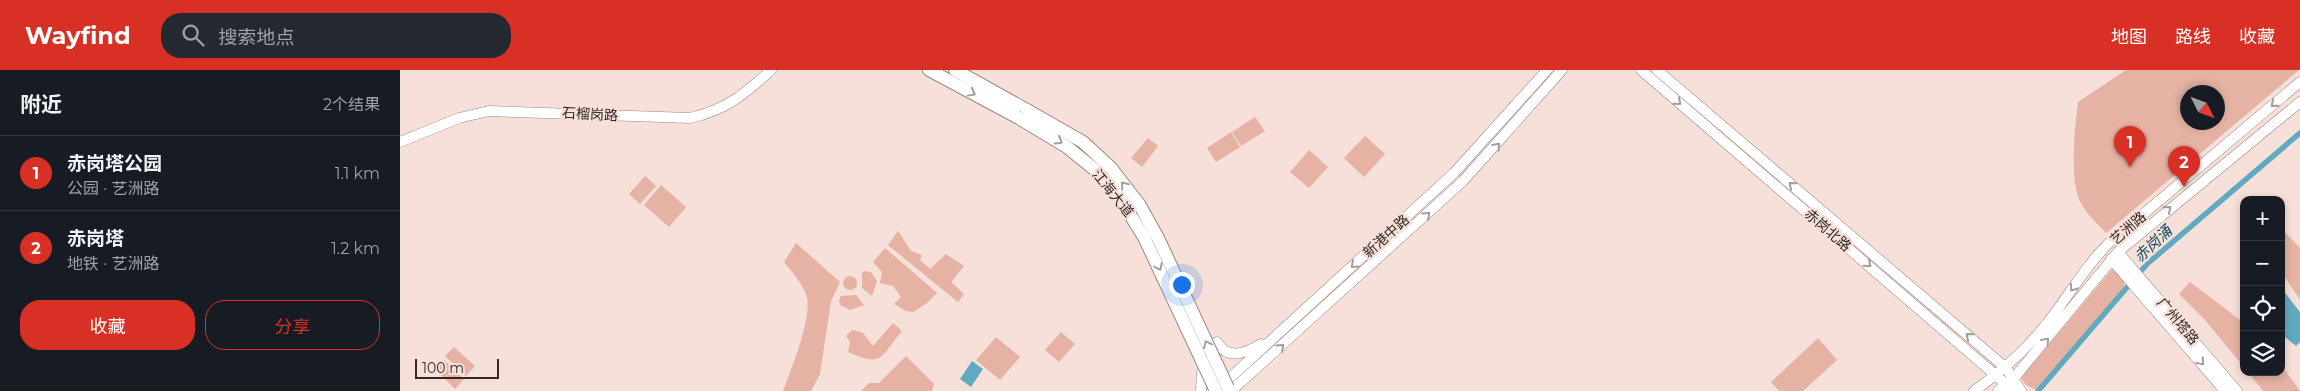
<!DOCTYPE html>
<html lang="zh">
<meta charset="utf-8">
<style>
:root{--surface:#171b24;--page:#242831;--text:#f1f3f6;--muted:#9ea1a6;--line:#363941;--accent:#d93025}
body{margin:0;font-family:Montserrat,"Noto Sans SC",sans-serif;background:var(--page);color:var(--text)}
.controls{position:absolute;right:15px;bottom:15px;display:grid;overflow:hidden;border-radius:10px;box-shadow:0 2px 8px #0003}
.controls button{width:45px;height:45px;display:grid;place-items:center;padding:0;border:0;border-bottom:1px solid var(--line);background:var(--surface);color:var(--text);font:25px sans-serif}
.compass{position:absolute;left:1780px;top:15px;width:45px;height:45px;border-radius:50%;background:var(--surface);box-shadow:0 2px 8px #0003;rotate:132deg}
.scale{position:absolute;left:15px;bottom:12px;width:84px;box-sizing:border-box;padding-left:5px;border:2px solid #312826;border-top:0;font-size:14px;line-height:18px;white-space:nowrap;color:#312826;-webkit-text-stroke:4px #f7e0d9;paint-order:stroke}
.you{position:absolute;left:781px;top:214px;width:18px;height:18px;margin:-12px;border:4px solid #fff;border-radius:50%;background:#1a73e8;box-shadow:0 0 0 8px #1a73e833}
.badge{display:grid;place-items:center;width:32px;height:32px;border-radius:50%;background:var(--accent);color:#fff;font-size:16px;font-weight:700}
.pin{position:absolute;translate:-50% -41px;filter:drop-shadow(0 1px 2px #0008)}
.pin::after{content:'';position:absolute;top:26px;width:18px;height:15px;background:inherit;clip-path:polygon(0 0,100% 0,50% 100%)}
.list{margin:0;padding:0;list-style:none}
h2{display:flex;justify-content:space-between;align-items:center;height:65px;margin:0;padding:0 20px;font-size:21px}
h2 small{font-size:16px;font-weight:400;color:var(--muted)}
.list li{display:grid;grid-template-columns:32px 1fr auto;gap:15px;align-items:center;box-sizing:border-box;height:75px;padding:0 20px;border-top:1px solid var(--line)}
.list b{display:block;font-size:19px;white-space:nowrap}
.list p{margin:0;font-size:16px;white-space:nowrap;color:var(--muted)}
.list em{font-size:16px;font-style:normal;color:var(--muted)}
.actions{display:flex;gap:10px;padding:15px 20px}
.actions a{flex:1;padding:11px 0;border:1px solid var(--accent);border-radius:20px;text-align:center;font-size:18px;color:var(--accent)}
.actions .main{background:var(--accent);color:#fff}
.icon{flex:none;width:28px;height:28px;fill:none;stroke:currentColor;stroke-width:2;stroke-linecap:round;stroke-linejoin:round}
.map{position:relative;flex:none;width:1900px;height:321px;overflow:hidden}
header{display:flex;align-items:center;gap:30px;box-sizing:border-box;height:70px;padding:0 25px;background:var(--accent);color:#fff}
header strong{font-size:24px}
nav{display:flex;gap:28px;margin-inline-start:auto;font-size:18px}
.search{width:350px;height:45px;background:var(--page);display:flex;align-items:center;gap:12px;box-sizing:border-box;padding:0 18px;border-radius:20px;color:var(--muted);font-size:19px}
main{display:flex}
aside{flex:1;background:var(--surface)}
.map>svg:first-child{display:block}
.green{fill:#e5b2a3;fill-rule:evenodd}
.water{fill:#60aac0}
.lines{fill:none;stroke-linecap:round;stroke-linejoin:round}
.canal{stroke:#60aac0;stroke-width:5.5}
.major-casing{stroke:#9b8680;stroke-width:11}
.highway-casing{stroke:#9b8680;stroke-width:14}
.major{stroke:#fff;stroke-width:10}
.highway{stroke:#fff;stroke-width:12}
.highway-bridge-casing{stroke:#9b8680;stroke-width:14;stroke-linecap:butt}
.highway-bridge{stroke:#fff;stroke-width:12}
.oneway{stroke:#a29e9d}
.labels{text-anchor:middle;stroke-width:5;stroke-linejoin:round;paint-order:stroke}
.street-label{font-size:14px;fill:#312826;stroke:#f7e0d9}
.water-label{font-size:15px;font-style:italic;fill:#0d4f5f;stroke:#f7e0d9}
</style>
<header>
<strong>Wayfind</strong>
<div class="search"><svg class="icon" aria-label="search" viewBox="0 0 24 24"><circle cx="10" cy="10" r="6"/><path d="M15 15l6 6"/></svg>搜索地点</div>
<nav><a>地图</a><a>路线</a><a>收藏</a></nav>
</header>
<main>
<aside>
<h2>附近<small>2个结果</small></h2>
<ul class="list">
<li><span class="badge">1</span><div><b>赤岗塔公园</b><p>公园 · 艺洲路</p></div><em>1.1 km</em></li>
<li><span class="badge">2</span><div><b>赤岗塔</b><p>地铁 · 艺洲路</p></div><em>1.2 km</em></li>
</ul>
<div class="actions"><a class="main">收藏</a><a>分享</a></div>
</aside>
<div class="map">
<svg width="1900" height="321" viewBox="0 0 1900 321">
<rect width="100%" height="100%" fill="#f7e0d9"/>
<g class="green">
<path d="M1726,0h173l-193,163c-10,-11 -24,-23 -28,-37 -8,-24 -3,-69 0,-94zM1788,22h30v30h-30z"/>
<polygon points="855,47 865,61 841,76 832,62"/>
<polygon points="831,62 840,77 816,92 807,78"/>
<polygon points="965,66 985,84 964,107 944,88"/>
<polygon points="748,68 758,76 742,97 731,88"/>
<polygon points="909,80 928,97 909,118 890,102"/>
<polygon points="245,106 256,116 240,134 229,124"/>
<polygon points="261,115 286,137 269,157 244,135"/>
<polygon points="1882,159 1900,178 1900,230 1881,201"/>
<polygon points="498,161 511,181 522,185 520,190 530,199 546,184 564,196 551,212 564,224 558,232 488,175"/>
<path d="M396,173l44,39 -9,19 -11,73 -9,17h-28c8,-21 31,-77 23,-97 -5,-12 -14,-22 -22,-32z"/>
<polygon points="485,178 537,223 527,233 513,242 506,241 494,234 501,227 493,216 480,213 482,202 473,192"/>
<polygon points="1713,198 1724,210 1724,217 1636,320 1626,315 1621,308"/>
<polygon points="465,201 471,202 477,211 472,226 462,218 462,203"/>
<circle cx="450" cy="213" r="7"/>
<polygon points="1790,212 1844,253 1844,297 1805,250 1779,224"/>
<polygon points="456,225 464,235 450,240 440,235 439,230 441,226"/>
<path d="M493,253l9,8c-22,26 -19,37 -54,21l2,-10 -4,-6 6,-6 11,3 10,13z"/>
<polygon points="661,262 675,274 659,292 645,280"/>
<polygon points="596,267 620,287 600,310 576,290"/>
<polygon points="1418,268 1437,290 1403,321 1379,321 1371,312"/>
<polygon points="54,277 75,296 66,306 45,286"/>
<polygon points="1881,285 1884,287 1885,300 1900,321 1863,321 1848,302 1881,302"/>
<polygon points="506,286 534,314 532,321 461,321 469,313 479,313"/>
<polygon points="44,290 64,309 55,319 35,299"/>
</g>
<g class="water">
<polygon points="1883,220 1900,242 1900,272 1896,276 1881,264"/>
<polygon points="572,291 583,299 571,317 560,309"/>
</g>
<g class="lines">
<polyline class="canal" points="1638,321 1747,194 1900,63"/>
<g class="major-casing">
<g id="major">
<polyline points="1241,0 1614,321"/>
<polyline points="1257,0 1606,298 1621,321"/>
<path d="M0,72l59,-24 30,-7 201,7c36,-8 55,-24 81,-48"/>
<polyline points="1718,182 1837,321"/>
<polyline points="1711,189 1825,321"/>
<path d="M817,272c11,19 29,11 44,2"/>
<polyline points="820,317 1054,103 1147,0"/>
<polyline points="801,321 802,302"/>
<polyline points="831,321 1063,111 1162,0"/>
<path d="M1574,321c30,-21 56,-45 78,-74 19,-25 35,-53 57,-74l191,-161"/>
<polyline points="1598,321 1614,308 1718,182 1900,32"/>
</g>
</g>
<g class="highway-casing">
<g id="highway">
<polyline points="529,0 617,47"/>
<polyline points="555,0 627,40"/>
</g>
</g>
<use href="#major" class="major"/>
<use href="#highway" class="highway"/>
<g class="highway-bridge-casing">
<g id="highway-bridge">
<polyline points="627,40 683,72 711,98 739,134 758,168 828,318"/>
<polyline points="617,47 667,77 694,99 716,122 744,167 816,321"/>
</g>
</g>
<use href="#highway-bridge" class="highway-bridge"/>
</g>
<defs><path id="oneway-chevron" d="M-2-3.5L2.5 0L-2 3.5" fill="none" stroke-width="1.6" stroke-linecap="round" stroke-linejoin="round" transform="scale(1.25)"/></defs>
<g class="oneway">
<use href="#oneway-chevron" transform="translate(572 23) rotate(29)"/>
<use href="#oneway-chevron" transform="translate(1278 32) rotate(40)"/>
<use href="#oneway-chevron" transform="translate(1874 34) rotate(140)"/>
<use href="#oneway-chevron" transform="translate(659 71) rotate(32)"/>
<use href="#oneway-chevron" transform="translate(1097 76) rotate(-48)"/>
<use href="#oneway-chevron" transform="translate(724 115) rotate(-129)"/>
<use href="#oneway-chevron" transform="translate(1392 115) rotate(-140)"/>
<use href="#oneway-chevron" transform="translate(1768 139) rotate(-40)"/>
<use href="#oneway-chevron" transform="translate(1027 145) rotate(-43)"/>
<use href="#oneway-chevron" transform="translate(1468 194) rotate(41)"/>
<use href="#oneway-chevron" transform="translate(954 195) rotate(138)"/>
<use href="#oneway-chevron" transform="translate(759 197) rotate(64)"/>
<use href="#oneway-chevron" transform="translate(1673 218) rotate(126)"/>
<use href="#oneway-chevron" transform="translate(1569 266) rotate(-140)"/>
<use href="#oneway-chevron" transform="translate(1646 271) rotate(-49)"/>
<use href="#oneway-chevron" transform="translate(807 274) rotate(-115)"/>
<use href="#oneway-chevron" transform="translate(881 277) rotate(-42)"/>
<use href="#oneway-chevron" transform="translate(1801 292) rotate(50)"/>
</g>
<g class="labels">
<g class="street-label">
<text transform="translate(190 44) rotate(3)" y="5">石榴岗路</text>
<text transform="translate(713 123) rotate(51)" y="5">江海大道</text>
<text transform="translate(1728 158) rotate(-41)" y="5">艺洲路</text>
<text transform="translate(1428 160) rotate(41)" y="5">赤岗北路</text>
<text transform="translate(986 166) rotate(-42)" y="5">新港中路</text>
<text transform="translate(1778 251) rotate(50)" y="5">广州塔路</text>
</g>
<g class="water-label">
<text transform="translate(1753 174) rotate(-43)" y="5">赤岗涌</text>
</g>
</g>
</svg>
<div class="controls">
<button>+</button>
<button>−</button>
<button><svg class="icon" aria-label="locate" viewBox="0 0 24 24"><circle cx="12" cy="12" r="6"/><path d="M12 2v4M12 18v4M2 12h4M18 12h4"/></svg></button>
<button><svg class="icon" aria-label="layers" viewBox="0 0 24 24"><path d="M12 4l9 5-9 5-9-5zM3 14l9 5 9-5"/></svg></button>
</div>
<svg class="compass" viewBox="-18 -18 36 36"><path d="M0-13l5 13h-10z" fill="#e53935"/><path d="M0 13l5-13h-10z" fill="#9ea1a6"/></svg>
<div class="scale">100 m</div>
<div class="you"></div>
<div class="pin badge" style="left:1730px;top:97px">1</div>
<div class="pin badge" style="left:1784px;top:117px">2</div>
</div>
</main>
